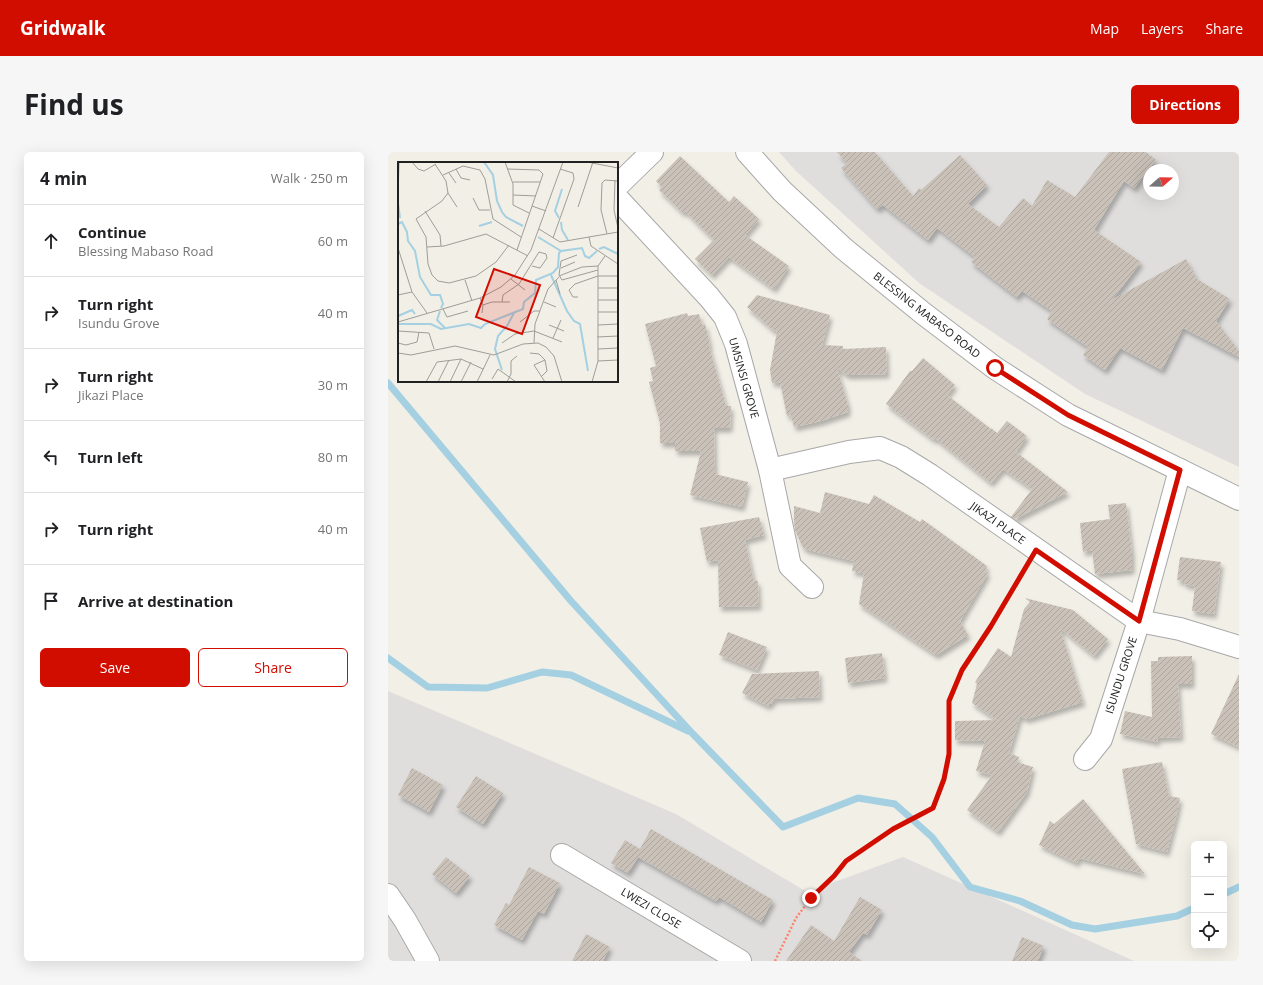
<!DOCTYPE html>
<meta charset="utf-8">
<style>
:root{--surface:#fff;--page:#f6f6f6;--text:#202124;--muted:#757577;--line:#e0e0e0;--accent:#d10d00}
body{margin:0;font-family:"Open Sans",sans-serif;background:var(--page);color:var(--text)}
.controls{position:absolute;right:12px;bottom:12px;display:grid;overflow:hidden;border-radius:6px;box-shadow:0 4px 16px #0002}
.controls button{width:36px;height:36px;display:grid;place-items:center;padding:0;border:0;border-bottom:1px solid var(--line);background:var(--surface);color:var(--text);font:20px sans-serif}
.compass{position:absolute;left:755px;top:12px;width:36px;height:36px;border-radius:50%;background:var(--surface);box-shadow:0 4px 16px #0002;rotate:70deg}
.stop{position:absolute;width:12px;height:12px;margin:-9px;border:3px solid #d10d00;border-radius:50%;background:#fff}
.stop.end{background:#d10d00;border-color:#fff;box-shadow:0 1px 4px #0008}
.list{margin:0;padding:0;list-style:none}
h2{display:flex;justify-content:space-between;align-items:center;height:52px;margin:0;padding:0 16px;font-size:17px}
h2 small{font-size:13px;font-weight:400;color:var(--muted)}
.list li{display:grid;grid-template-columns:26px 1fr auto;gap:12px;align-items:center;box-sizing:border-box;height:72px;padding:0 16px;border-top:1px solid var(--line)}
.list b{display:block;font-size:15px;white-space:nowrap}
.list p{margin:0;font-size:13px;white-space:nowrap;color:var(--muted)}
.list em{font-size:13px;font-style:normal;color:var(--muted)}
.actions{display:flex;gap:8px;padding:12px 16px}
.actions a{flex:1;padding:9px 0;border:1px solid var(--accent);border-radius:6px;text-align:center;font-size:14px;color:var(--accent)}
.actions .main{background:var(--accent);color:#fff}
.icon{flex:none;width:22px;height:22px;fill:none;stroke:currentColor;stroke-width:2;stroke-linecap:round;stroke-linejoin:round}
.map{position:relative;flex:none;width:851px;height:809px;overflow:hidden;border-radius:6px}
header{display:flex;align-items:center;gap:24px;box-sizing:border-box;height:56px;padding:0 20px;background:var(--accent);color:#fff}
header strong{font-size:19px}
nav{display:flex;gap:22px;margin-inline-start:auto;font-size:14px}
.intro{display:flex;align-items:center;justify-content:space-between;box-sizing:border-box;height:96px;padding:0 24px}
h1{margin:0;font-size:28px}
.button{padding:10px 18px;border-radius:6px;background:var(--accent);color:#fff;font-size:14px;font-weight:700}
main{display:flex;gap:24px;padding:0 24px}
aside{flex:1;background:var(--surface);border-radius:6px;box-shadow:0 4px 16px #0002}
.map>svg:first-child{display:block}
.residential{fill:#dfdedd;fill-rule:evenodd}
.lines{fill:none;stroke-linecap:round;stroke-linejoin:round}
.stream{stroke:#a4d0e2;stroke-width:7}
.building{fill:url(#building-hatch);filter:url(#shadow)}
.minor-casing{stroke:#a8a8a8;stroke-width:24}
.path{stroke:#ff836a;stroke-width:2.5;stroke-dasharray:2 2;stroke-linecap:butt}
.minor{stroke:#fff;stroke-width:22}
.route{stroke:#d10d00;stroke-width:5}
.labels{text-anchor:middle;stroke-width:4;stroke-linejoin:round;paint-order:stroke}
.street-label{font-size:11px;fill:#212121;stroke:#fff}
.inset-river{fill:none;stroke:#a4d0e2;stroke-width:2}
.inset-road{fill:none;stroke:#9e9d98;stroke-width:1}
.view{fill:#d10d00;fill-opacity:0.15;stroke:#d10d00;stroke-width:2}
.inset-edge{fill:none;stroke:#212121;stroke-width:2}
</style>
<header>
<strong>Gridwalk</strong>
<nav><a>Map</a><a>Layers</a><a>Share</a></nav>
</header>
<div class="intro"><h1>Find us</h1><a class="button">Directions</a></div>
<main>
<aside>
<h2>4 min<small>Walk · 250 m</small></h2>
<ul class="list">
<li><svg class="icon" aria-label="ahead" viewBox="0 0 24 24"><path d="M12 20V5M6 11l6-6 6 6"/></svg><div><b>Continue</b><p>Blessing Mabaso Road</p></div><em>60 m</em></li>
<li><svg class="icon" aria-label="right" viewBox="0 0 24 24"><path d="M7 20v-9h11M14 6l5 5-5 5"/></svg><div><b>Turn right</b><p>Isundu Grove</p></div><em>40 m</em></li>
<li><svg class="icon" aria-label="right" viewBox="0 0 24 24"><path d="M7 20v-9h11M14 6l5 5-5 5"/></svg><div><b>Turn right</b><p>Jikazi Place</p></div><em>30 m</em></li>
<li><svg class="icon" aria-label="left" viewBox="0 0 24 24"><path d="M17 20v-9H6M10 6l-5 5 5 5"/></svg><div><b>Turn left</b></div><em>80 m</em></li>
<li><svg class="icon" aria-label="right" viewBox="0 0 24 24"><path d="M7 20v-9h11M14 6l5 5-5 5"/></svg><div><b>Turn right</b></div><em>40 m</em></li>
<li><svg class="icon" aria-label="arrive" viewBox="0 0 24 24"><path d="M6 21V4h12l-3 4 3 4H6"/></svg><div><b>Arrive at destination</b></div></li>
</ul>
<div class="actions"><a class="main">Save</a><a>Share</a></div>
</aside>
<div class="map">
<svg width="851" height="809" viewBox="0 0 851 809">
<defs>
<pattern id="building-hatch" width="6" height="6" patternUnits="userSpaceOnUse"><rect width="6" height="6" fill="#cac2b9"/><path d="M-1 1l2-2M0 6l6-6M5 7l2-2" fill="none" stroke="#ada69f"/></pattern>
<filter id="shadow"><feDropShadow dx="2.5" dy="4.5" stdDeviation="2" flood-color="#0004"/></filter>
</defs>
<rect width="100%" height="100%" fill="#f2efe7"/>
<g class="residential">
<path d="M391,0h460v315l-154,-73 -166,-111 -123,-112zM761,18h24v24h-24z"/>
<polygon points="0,539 288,662 419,740 515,705 746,809 0,809"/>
</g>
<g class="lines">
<g class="stream">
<polyline points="0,231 183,449 304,581 395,675 470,646 507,652 544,685 582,735 632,749 684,773 707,777 789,764 806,756"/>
<polyline points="0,506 40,535 99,536 154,520 183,523 300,579"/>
<polyline points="836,742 851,735"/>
</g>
</g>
<g class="building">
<polygon points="449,0 487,0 525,44 531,36 533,38 572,3 599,33 580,52 611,75 635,46 644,54 659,28 687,45 721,0 758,0 768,8 746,36 736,29 706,78 753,110 724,148 798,107 809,127 842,147 828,169 851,199 851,205 795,176 774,218 732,196 717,218 695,203 700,195 659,167 664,159 634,139 629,145 583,110 587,105 549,76 540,88 495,53 489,57 453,16 459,11"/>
<polygon points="292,4 341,50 346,44 371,67 357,83 401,114 386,137 341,105 324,123 307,107 326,88 297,59 295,61 271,38 274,35 268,29"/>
<polygon points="369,143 442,163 434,193 455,194 455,197 498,195 499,222 459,223 449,216 460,253 460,260 433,269 406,275 403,263 399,264 392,230 384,231 382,218 389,179 385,178 359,155"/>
<polygon points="299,161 300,164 311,162 314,173 317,172 322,193 321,194 338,254 343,254 342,276 326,276 327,322 360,330 354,355 302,343 313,299 287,299 287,291 272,291 272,271 261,230 265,229 262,216 268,214 257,172"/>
<polygon points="535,206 567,233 559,243 603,277 603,276 609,281 619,269 639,284 628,300 680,340 627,367 623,365 644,337 615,317 603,331 547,286 546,288 498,252 522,219 524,219"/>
<polygon points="437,340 481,352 486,343 532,370 534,367 599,414 597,419 600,421 572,469 580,483 548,503 471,452 476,421 464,419 466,409 417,397 414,394 407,378 406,370 406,354 432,361"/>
<polygon points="738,351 744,401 744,418 707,422 704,398 695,400 692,371 722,367 720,353"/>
<polygon points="371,365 376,383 357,388 366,429 370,429 371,454 331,455 330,408 319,410 312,376"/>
<polygon points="792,405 833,410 826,462 804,459 807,434 796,432 796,429 789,428"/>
<polygon points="637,446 685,458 720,487 706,504 672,476 695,550 639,567 632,564 621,601 631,605 629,610 645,615 639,640 610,680 579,658 604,623 588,619 597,589 567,588 567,569 609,568 584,551 589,532 587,530 610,496 623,505 636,457 642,450"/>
<polygon points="340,480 379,495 369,518 331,503"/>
<polygon points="494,501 497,526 460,531 457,506"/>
<polygon points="804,504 804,532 790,532 793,585 769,586 770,590 732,582 737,559 764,565 763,509 770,509 770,505"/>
<polygon points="431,519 432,545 386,547 383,552 381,552 380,554 354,541 364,522"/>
<polygon points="851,522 851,595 823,582"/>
<polygon points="774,610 781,644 792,646 789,661 779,700 748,692 734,617"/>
<polygon points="24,616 55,633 41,660 10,643"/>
<polygon points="88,624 115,641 95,672 68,655"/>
<polygon points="695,647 757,722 691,706 689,711 651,693 662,669 666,672"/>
<polygon points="263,677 385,748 373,770 331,745 328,749 250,705 240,721 223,711 237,688 252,697"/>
<polygon points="58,705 82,724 68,741 44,722"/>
<polygon points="141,715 172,731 156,762 150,759 134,788 106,773 118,751 121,753"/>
<polygon points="472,745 494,758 479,783 475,781 461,800 474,809 398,809 423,773 446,789"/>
<polygon points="198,782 222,795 215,809 184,809"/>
<polygon points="634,785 656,794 650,809 624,809"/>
</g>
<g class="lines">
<g class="minor-casing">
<g id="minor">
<polyline points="359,0 394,39 455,96 536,162 607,216 680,263 851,347"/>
<polyline points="229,34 264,0"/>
<polyline points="229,46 321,145 337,165 348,192 382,318 402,414 424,435"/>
<polyline points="382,318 461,300 492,296 513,305 542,323 751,469 792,477 851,495"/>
<polyline points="697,607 713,587 751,469 792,318"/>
<polyline points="174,703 352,809"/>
<polyline points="0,743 17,768 40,809"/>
</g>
</g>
<polyline class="path" points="387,809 408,766 423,746 446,724 458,709 505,677 545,656 556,627 561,602 561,549 574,518 603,474 637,418"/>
<use href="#minor" class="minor"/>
</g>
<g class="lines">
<polyline class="route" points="423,746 446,724 458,709 505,677 545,656 556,627 561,602 561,549 574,518 603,474 648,398 751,469 792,318 680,263 607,216"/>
</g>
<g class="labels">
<g class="street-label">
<text transform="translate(539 163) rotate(38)" y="4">BLESSING MABASO ROAD</text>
<text transform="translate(356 226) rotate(74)" y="4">UMSINSI GROVE</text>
<text transform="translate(610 371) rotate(35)" y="4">JIKAZI PLACE</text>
<text transform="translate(733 523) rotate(-72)" y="4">ISUNDU GROVE</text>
<text transform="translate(263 756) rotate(31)" y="4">LWEZI CLOSE</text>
</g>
</g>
<g transform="translate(10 10)">
<rect width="220" height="220" fill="#f2efe7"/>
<path class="inset-river" d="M86,0l9,13 4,26 5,11 4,5 17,9M0,18l1,-17M0,41l2,15M161,56l-4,-7 7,-22M163,60l1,8 6,10M0,62l4,-2 5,10 1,9 7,10 5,26 11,18h9l3,9 -2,4M81,64l13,-4M140,75l23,14M201,87l5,-2 14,7M153,113l16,36 7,10 6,3 8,47M42,149l-3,9 8,8M0,154l14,-6 3,4M0,162h33l10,5 28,-5 12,4 4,-4 38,-15 1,-7 11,-9 1,-13 17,-7 5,-6 1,-14 2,-2 21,-3 3,8 4,2 8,-7M104,208l-7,-21 3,-13 9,-10 7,-13"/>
<path class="inset-road" d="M14,0l6,7 6,2 12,-7M107,0l8,22v21l16,8M189,0l31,6M37,2l11,17 2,12 -6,8 -26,18 10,18 2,27 4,11 6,6 11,2 27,-7 20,-14 13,-17M58,7l5,9 9,2M109,7l32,1 4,4 -26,76M51,11l7,10M45,13l20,-9 17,4 5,9 8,40 28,18M217,18l-1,30 4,18M115,20h27M50,31l9,14M115,33l23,1M75,36l6,12h11M134,44l14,5M180,45l15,-45M27,49l15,24 1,11M141,67l21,13 58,-10M209,72l-6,-24 1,-27 3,-3 13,1M191,75l2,9 27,18M155,76l21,-59 -1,-6 -13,-4M29,85l17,-1 42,-12 42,22M0,86l14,44 15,21M179,93l-16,6 -2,14 3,5 36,-10M163,106l14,-6M161,114l23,-9 16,-1M113,117l14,11M67,118l7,21M158,118l4,14M200,126h20M0,133l14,-3M180,135h-5l-4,-7 6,-6 23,-8h20M82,136l3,7 -1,8M200,138h20M104,140l1,-7 16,-11 20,-32 7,2 1,4 -7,10 -8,-2M146,140l12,5M85,143l9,-3h18M45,147l4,8 21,-6M200,150h20M0,160l82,-24 21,-11 14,-12 16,-25 32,-88M122,160l14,-11h6M151,163l15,6M200,163l20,-1M0,169l31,2 5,16M199,175l21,-1M155,176l8,-18M0,181l8,2 11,-3 2,-10M104,181l13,-9 19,-3 28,11M136,181l1,-19 13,-35 11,-12M200,187l20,-1M0,191l13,2 44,-9 39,9 29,-11 15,-1 8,4 8,9 8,26M132,191l9,1 6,6 2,11 -6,6M200,199l20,-1M94,217l6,-10 18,13M28,220l11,-20 24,-3 22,10M40,220l11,-22M52,220l11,-23M63,220l10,-20M79,220l13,-27M109,220l4,-8v-13l6,-5M147,220l-11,-17 11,-5M194,220l6,-21v-95l7,-10"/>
<path class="view" d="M96,107l46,16 -18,49 -46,-17z"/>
<rect width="220" height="220" class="inset-edge"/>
</g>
</svg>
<div class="controls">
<button>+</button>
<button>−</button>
<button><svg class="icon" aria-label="locate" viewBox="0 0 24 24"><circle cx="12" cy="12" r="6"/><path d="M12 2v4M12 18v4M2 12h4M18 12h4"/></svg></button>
</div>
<svg class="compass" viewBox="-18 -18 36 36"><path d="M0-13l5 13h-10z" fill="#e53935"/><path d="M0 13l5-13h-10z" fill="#757577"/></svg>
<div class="stop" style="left:607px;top:216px"></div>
<div class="stop end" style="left:423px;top:746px"></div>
</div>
</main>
